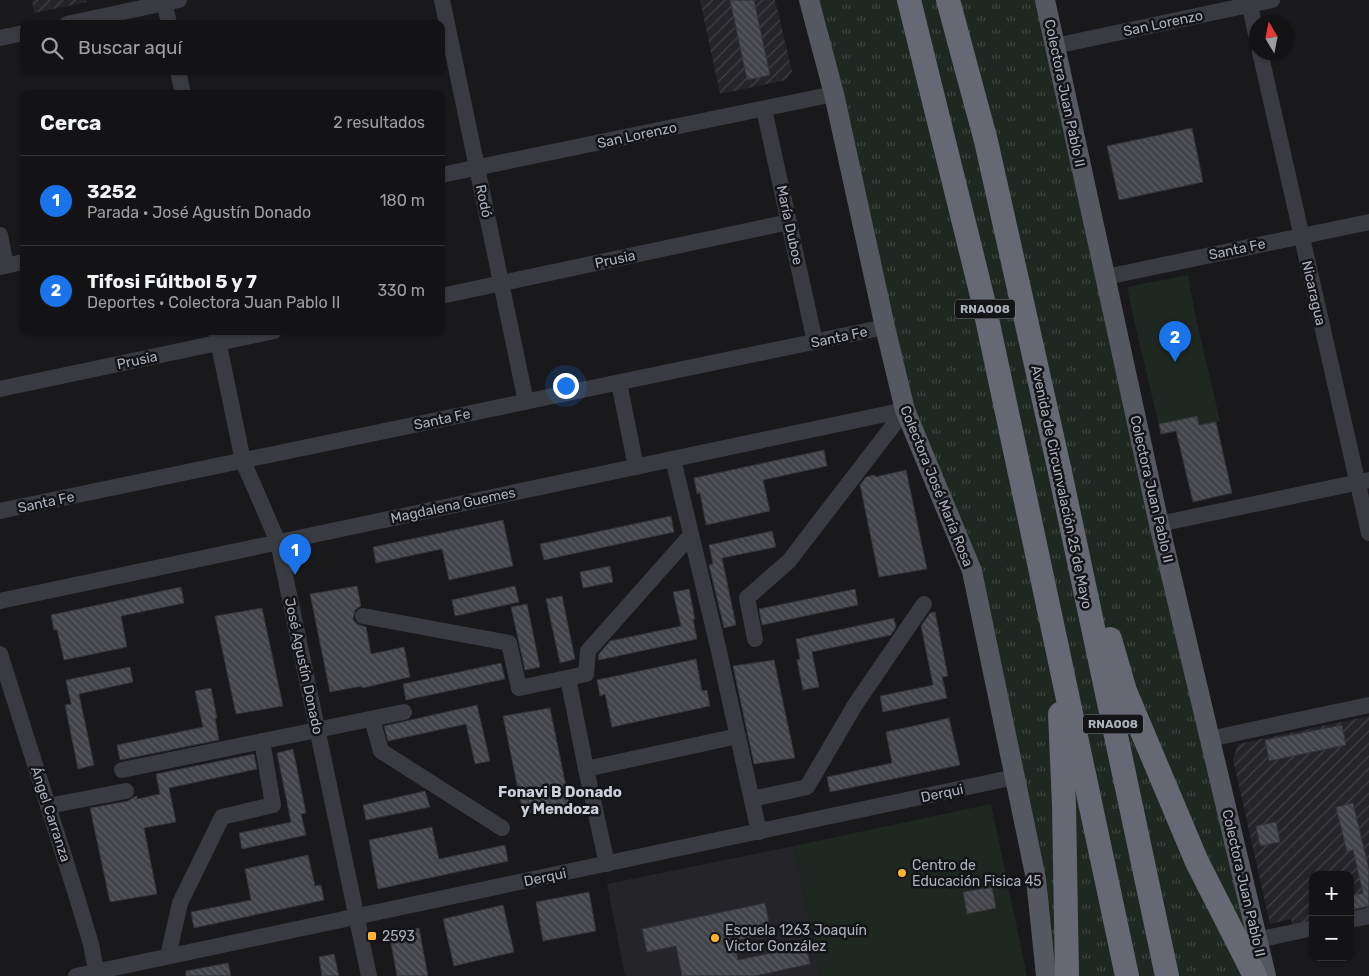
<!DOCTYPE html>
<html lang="es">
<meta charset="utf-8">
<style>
:root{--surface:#131315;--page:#202022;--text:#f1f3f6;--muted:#9d9ea0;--line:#323234;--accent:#1a73e8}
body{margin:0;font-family:Rubik,sans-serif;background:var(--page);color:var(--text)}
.controls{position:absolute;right:15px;bottom:15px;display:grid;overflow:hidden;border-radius:10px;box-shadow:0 1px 4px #0004}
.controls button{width:45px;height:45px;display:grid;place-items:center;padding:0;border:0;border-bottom:1px solid var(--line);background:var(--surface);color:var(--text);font:25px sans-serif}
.compass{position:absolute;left:1249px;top:15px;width:45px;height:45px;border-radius:50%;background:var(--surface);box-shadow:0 1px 4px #0004;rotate:350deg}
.you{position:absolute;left:565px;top:385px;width:18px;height:18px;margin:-12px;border:4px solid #fff;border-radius:50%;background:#1a73e8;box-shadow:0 0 0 8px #1a73e833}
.badge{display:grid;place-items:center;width:32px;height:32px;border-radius:50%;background:var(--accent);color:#fff;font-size:16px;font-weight:700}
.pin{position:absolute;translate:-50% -41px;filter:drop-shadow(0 1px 2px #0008)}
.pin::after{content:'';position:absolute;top:26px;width:18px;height:15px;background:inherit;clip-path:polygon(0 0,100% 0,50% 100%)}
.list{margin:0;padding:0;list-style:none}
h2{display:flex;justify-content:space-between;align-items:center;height:65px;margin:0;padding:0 20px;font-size:21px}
h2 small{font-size:16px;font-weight:400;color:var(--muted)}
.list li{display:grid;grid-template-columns:32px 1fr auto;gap:15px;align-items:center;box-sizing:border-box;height:90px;padding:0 20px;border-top:1px solid var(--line)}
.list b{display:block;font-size:19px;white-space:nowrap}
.list p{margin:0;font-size:16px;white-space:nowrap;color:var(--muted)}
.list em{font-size:16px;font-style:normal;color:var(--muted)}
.icon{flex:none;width:28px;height:28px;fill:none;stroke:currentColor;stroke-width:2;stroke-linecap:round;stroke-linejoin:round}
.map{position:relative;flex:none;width:1369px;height:976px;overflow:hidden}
.search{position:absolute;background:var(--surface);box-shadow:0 1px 4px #0004;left:20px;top:20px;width:425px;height:55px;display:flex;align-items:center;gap:12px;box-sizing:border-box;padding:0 18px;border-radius:10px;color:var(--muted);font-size:19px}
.panel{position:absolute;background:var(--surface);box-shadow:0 1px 4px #0004;left:20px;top:90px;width:425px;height:245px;border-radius:10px}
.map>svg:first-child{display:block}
.built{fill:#252529}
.industrial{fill:url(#industrial-furrows)}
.grass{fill:url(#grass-tufts)}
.pitch{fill:#1f2820}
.building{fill:url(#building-back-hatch);stroke:#333338}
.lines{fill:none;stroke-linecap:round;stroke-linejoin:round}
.minor{stroke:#3a3b41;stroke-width:16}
.major{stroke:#565861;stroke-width:20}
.highway{stroke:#666973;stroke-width:24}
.poi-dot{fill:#ffb32e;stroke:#141417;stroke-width:2}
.labels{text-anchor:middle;stroke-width:5;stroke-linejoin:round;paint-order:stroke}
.shield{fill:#141417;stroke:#7e828a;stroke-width:1}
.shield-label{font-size:12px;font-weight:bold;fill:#abb1bc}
.street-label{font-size:14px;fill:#abb1bc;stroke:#141417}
.poi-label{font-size:14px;fill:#abb1bc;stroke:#141417;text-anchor:start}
.neighbourhood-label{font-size:15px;font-weight:bold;fill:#ccd0d8;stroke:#141417}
</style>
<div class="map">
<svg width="1369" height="976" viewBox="0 0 1369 976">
<defs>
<pattern id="industrial-furrows" width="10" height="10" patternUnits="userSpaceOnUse" patternTransform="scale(1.25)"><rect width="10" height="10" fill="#252529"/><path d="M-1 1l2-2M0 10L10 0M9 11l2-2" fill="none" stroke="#424246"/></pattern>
<pattern id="grass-tufts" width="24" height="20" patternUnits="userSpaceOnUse" patternTransform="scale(1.25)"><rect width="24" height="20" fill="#1f2820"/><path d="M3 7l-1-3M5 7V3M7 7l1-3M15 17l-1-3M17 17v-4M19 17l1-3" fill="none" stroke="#3d453e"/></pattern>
<pattern id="building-back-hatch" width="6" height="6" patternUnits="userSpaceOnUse" patternTransform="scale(1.25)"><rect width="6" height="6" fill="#434449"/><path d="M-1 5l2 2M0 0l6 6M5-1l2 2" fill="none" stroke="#5b5d61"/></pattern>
</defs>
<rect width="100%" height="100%" fill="#19191c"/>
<polygon class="built" points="794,846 820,976 625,976 607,884"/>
<g class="industrial">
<polygon points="32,0 86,0 87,2 34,13"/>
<polygon points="700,0 775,0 792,71 786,80 720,94"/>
<polygon points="1369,716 1369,911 1350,915 1350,875 1313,875 1313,924 1293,928 1291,919 1270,924 1233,759 1238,744"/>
</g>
<polygon class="grass" points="809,0 1045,0 1266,976 1046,976 972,571 905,410"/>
<g class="pitch">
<polygon points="1188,275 1196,318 1220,421 1161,434 1136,329 1127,287"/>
<polygon points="991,804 1027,976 820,976 794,846"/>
</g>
<g class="building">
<polygon points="730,0 754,0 770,75 747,80"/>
<polygon points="1192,128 1203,182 1119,200 1107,146"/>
<polygon points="1197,416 1199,425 1216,422 1232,493 1193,502 1176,431 1161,434 1159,424"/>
<polygon points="824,450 827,466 763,480 770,511 706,525 700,493 697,494 694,478"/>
<polygon points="906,470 927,569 879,577 860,485 866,477 875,475 875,477"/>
<polygon points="671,516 674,532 544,560 540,544"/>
<polygon points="503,520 513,566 449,580 442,549 376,563 373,547"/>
<polygon points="772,531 776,547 722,558 736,625 724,628 709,565 713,564 709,545"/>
<polygon points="610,566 613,582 583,588 580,572"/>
<polygon points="357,586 361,606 355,610 353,619 357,624 366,627 371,654 404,647 410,677 362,688 362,686 330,692 310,594"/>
<polygon points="515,586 519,602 455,616 452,600"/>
<polygon points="181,587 184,603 121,616 127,647 64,660 57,630 54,630 51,615"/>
<polygon points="689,589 695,619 693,619 697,639 599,660 598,655 610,641 681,626 673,592"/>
<polygon points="855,589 858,605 762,625 759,609"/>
<polygon points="562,596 575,659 560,663 546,599"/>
<polygon points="527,604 540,667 525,670 511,607"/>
<polygon points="262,608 283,706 236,714 215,616"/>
<polygon points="935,612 948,676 942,677 947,698 883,712 880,696 933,685 921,626 930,613"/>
<polygon points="894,618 896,627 891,635 812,652 819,687 803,690 797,660 800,659 796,639"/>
<polygon points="696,659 702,691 707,690 710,706 612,727 605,694 600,696 597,680"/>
<polygon points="774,660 795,758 754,764 733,666"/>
<polygon points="501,663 505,679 406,700 403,684"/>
<polygon points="130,667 133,682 79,694 94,765 78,769 65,705 71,704 66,680"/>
<polygon points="211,688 217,718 215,718 219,740 120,760 117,745 203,727 195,691"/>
<polygon points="477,705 490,761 475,764 466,724 388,741 384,726"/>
<polygon points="550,708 570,806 555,810 554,808 523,814 503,716"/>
<polygon points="949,718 960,765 830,792 827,777 892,763 886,732"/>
<polygon points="1342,725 1346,745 1269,761 1265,740"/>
<polygon points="293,749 306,813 301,814 306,835 242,849 239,833 291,822 277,753"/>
<polygon points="254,754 257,769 169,788 176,822 144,828 157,894 110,902 90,808 128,801 134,797 137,796 137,799 160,794 156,774"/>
<polygon points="425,791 430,807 366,820 363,805"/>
<polygon points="1353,803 1369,869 1369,906 1350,910 1350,896 1363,893 1353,850 1347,852 1336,807"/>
<polygon points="1276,822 1280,842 1260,846 1256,826"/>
<polygon points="432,827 439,859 505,845 508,861 378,889 369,840"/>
<polygon points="308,855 315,886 321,885 324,900 194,928 191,912 251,900 245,869"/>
<polygon points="992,887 996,908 967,914 963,892"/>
<polygon points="589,892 596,931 543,941 536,902"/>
<polygon points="765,903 771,933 734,941 738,960 806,946 810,964 755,976 682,976 676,946 647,952 642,929"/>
<polygon points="503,905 514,952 454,966 443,919"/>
<polygon points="419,928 428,976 397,976 389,933"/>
<polygon points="334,954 339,976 322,976 319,957"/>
<polygon points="228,963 231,976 186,976 186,971"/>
</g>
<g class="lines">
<g class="minor">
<polyline points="164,0 169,24"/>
<polyline points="442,0 526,402"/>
<polyline points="1249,0 1256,35"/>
<polyline points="67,24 179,0"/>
<polyline points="0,38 24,33"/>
<polyline points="1055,46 1272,0"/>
<polyline points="1260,52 1369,533"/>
<polyline points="178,71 183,94"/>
<polyline points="764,109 815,342"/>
<polyline points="441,175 834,94"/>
<polyline points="0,235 6,266"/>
<polyline points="0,267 24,262"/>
<polyline points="1106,277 1369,222"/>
<polyline points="441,296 789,222"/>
<polyline points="216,331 243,461 278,542 369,976"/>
<polyline points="619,383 636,467"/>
<polyline points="0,389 274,331"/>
<polyline points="673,459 718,647 759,832"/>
<polyline points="0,511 885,327"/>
<polyline points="1159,524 1369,480"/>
<polyline points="0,601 905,410"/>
<polyline points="363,616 509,643 519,688 586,674 588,651 691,535"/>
<polyline points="755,639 747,598 789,561 905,410"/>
<polyline points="0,654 75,891 91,944 97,976"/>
<polyline points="568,678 586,769 607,864"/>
<polyline points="372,719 381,751 502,828"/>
<polyline points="1209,739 1369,705"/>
<polyline points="586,769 738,736"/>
<polyline points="122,770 404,712"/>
<polyline points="752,799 807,787 855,705 924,604"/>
<polyline points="48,806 126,791"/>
<polyline points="1350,920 1369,916"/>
<polyline points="1257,940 1313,928"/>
<polyline points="168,956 180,903 222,817 273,805 262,741"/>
<polyline points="76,976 1015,777"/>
</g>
<g class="major">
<polyline points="809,0 834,94 885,327 905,410 972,571 1036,879 1046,976"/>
<polyline points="1045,0 1159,524 1266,976"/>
</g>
<g class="highway">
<polyline points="909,0 983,300 1127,976"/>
<polyline points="948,0 986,141 1060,472 1167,976"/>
<polyline points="1110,639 1125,691 1197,862 1255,976"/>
<polyline points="1060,714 1064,805 1067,976"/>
</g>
</g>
<g class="poi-dot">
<circle cx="902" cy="873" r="5"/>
<rect x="367" y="931" width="10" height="10" rx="2.5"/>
<circle cx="715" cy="938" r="5"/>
</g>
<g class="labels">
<g class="shield">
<rect x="955" y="299.5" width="60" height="19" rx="4"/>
<rect x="1083" y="714.5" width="60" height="19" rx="4"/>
</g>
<g class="shield-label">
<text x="985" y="313">RNA008</text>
<text x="1113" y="728">RNA008</text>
</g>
<g class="street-label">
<text transform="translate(1163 23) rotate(-12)" y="5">San Lorenzo</text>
<text transform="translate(1065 93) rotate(78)" y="5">Colectora Juan Pablo II</text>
<text transform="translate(637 135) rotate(-12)" y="5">San Lorenzo</text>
<text transform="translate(484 201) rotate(78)" y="5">Rodó</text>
<text transform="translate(790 225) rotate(78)" y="5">María Duboe</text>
<text transform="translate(1237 249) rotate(-12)" y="5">Santa Fe</text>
<text transform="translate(615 259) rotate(-12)" y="5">Prusia</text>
<text transform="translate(1314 293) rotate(77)" y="5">Nicaragua</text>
<text transform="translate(839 337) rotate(-12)" y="5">Santa Fe</text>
<text transform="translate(137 360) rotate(-12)" y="5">Prusia</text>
<text transform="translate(442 419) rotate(-12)" y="5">Santa Fe</text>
<text transform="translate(937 486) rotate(68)" y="5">Colectora José María Rosa</text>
<text transform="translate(1062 487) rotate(78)" y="5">Avenida de Circunvalación 25 de Mayo</text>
<text transform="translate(1152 489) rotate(77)" y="5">Colectora Juan Pablo II</text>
<text transform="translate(46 502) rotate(-12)" y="5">Santa Fe</text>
<text transform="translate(453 505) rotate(-12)" y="5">Magdalena Guemes</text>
<text transform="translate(304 666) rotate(78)" y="5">José Agustín Donado</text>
<text transform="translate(942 793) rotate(-12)" y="5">Derqui</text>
<text transform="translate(51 814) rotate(72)" y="5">Ángel Carranza</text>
<text transform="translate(545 877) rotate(-12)" y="5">Derqui</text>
<text transform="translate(1244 883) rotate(77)" y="5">Colectora Juan Pablo II</text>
</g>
<g class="poi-label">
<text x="912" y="870">Centro de<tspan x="912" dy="16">Educación Fisica 45</tspan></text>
<text x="725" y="935">Escuela 1263 Joaquín<tspan x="725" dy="16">Victor González</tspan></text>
<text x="382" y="941">2593</text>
</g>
<g class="neighbourhood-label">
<text x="560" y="797">Fonavi B Donado<tspan x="560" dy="17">y Mendoza</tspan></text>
</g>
</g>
</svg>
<div class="controls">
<button>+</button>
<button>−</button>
</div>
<svg class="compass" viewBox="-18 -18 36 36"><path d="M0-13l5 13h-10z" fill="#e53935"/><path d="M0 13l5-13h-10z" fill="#9d9ea0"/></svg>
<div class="you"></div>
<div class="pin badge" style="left:295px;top:575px">1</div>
<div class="pin badge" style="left:1175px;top:362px">2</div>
<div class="search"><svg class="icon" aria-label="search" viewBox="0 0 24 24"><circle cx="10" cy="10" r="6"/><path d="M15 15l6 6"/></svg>Buscar aquí</div>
<section class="panel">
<h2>Cerca<small>2 resultados</small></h2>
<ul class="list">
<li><span class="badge">1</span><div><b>3252</b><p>Parada · José Agustín Donado</p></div><em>180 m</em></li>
<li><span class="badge">2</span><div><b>Tifosi Fúltbol 5 y 7</b><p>Deportes · Colectora Juan Pablo II</p></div><em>330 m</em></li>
</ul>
</section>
</div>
